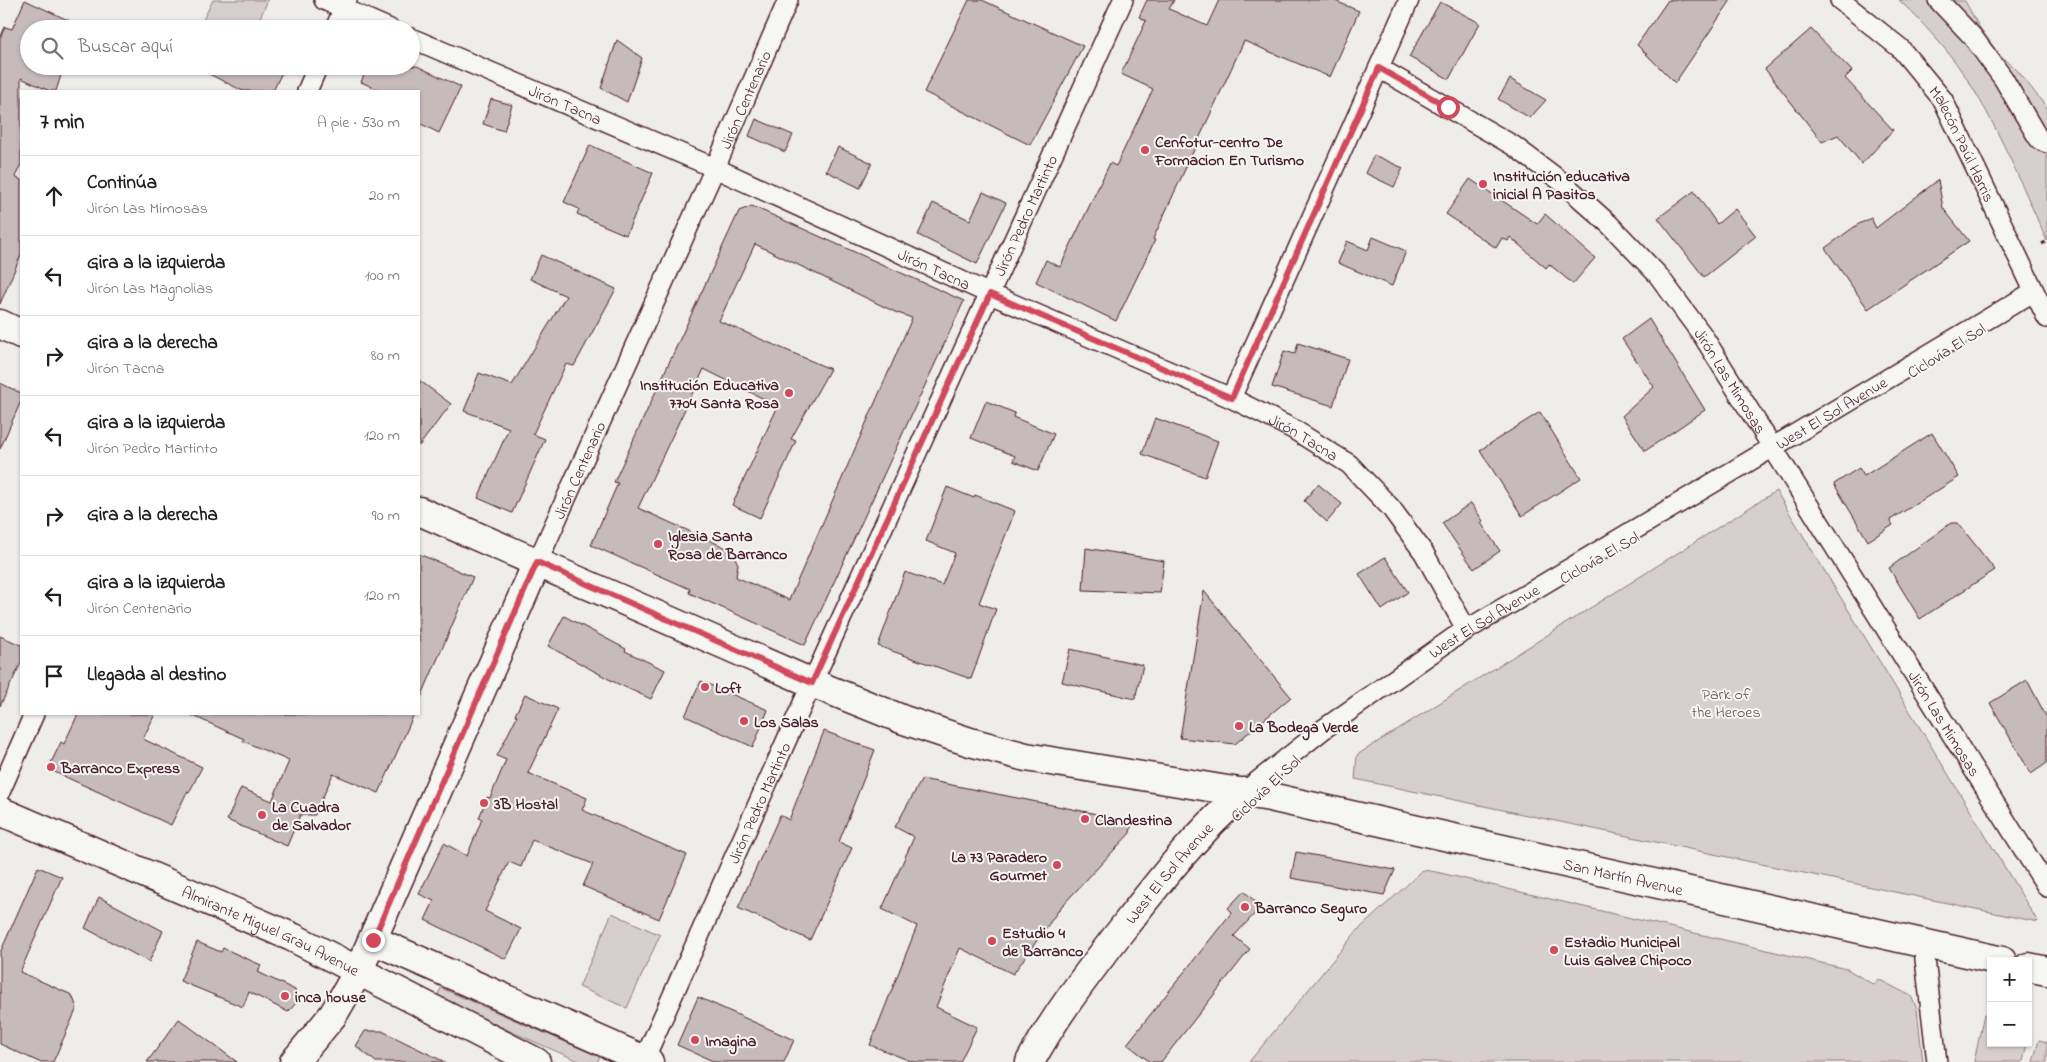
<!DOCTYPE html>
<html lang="es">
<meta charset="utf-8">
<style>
:root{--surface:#fff;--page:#f6f6f6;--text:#202124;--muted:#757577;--line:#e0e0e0}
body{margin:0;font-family:"Indie Flower",sans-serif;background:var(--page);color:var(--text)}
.controls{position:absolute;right:15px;bottom:15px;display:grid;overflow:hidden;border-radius:0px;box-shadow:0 1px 4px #0004}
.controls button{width:45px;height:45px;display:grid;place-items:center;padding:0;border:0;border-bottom:1px solid var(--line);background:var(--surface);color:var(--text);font:25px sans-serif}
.stop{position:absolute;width:15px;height:15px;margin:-11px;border:4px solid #d1495b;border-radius:50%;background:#fff}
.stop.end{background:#d1495b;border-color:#fff;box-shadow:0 1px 5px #0008}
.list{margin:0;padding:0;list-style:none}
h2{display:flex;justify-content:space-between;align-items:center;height:65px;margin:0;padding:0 20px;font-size:21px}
h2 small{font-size:16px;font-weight:400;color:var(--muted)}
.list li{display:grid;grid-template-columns:32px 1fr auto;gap:15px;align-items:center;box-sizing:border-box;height:80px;padding:0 20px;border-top:1px solid var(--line)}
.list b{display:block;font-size:19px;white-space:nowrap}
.list p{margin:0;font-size:16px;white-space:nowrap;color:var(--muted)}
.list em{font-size:16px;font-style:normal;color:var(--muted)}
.icon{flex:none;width:28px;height:28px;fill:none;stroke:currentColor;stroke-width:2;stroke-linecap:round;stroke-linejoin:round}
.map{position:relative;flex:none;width:2047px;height:1062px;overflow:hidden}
.search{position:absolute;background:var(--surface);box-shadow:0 1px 4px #0004;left:20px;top:20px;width:400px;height:55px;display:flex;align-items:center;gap:12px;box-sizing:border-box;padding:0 18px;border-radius:28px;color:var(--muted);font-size:19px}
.panel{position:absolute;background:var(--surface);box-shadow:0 1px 4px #0004;left:20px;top:90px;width:400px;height:625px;border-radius:0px}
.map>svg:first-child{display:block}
.green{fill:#d7cfce;stroke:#90777c}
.building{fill:#c6babb;stroke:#4a1f2b;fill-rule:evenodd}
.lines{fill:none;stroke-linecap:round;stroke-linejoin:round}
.street-casing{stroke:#4a1f2b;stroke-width:22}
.secondary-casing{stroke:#4a1f2b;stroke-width:31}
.path{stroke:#4a1f2b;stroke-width:3;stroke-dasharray:4 4;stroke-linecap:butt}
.street{stroke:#f6f6f2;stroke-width:19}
.secondary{stroke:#f6f6f2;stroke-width:28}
.route{stroke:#d1495b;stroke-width:6}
.poi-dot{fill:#d1495b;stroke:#f6f6f2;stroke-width:2}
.labels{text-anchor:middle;stroke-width:4;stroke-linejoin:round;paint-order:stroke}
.street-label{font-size:16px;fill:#4a1f2b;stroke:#f6f6f2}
.poi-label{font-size:16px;font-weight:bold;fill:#4a1f2b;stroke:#f6f6f2;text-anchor:start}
.park-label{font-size:16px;fill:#6d4b54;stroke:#f6f6f2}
</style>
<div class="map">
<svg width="2047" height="1062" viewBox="0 0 2047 1062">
<rect width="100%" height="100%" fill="#efedea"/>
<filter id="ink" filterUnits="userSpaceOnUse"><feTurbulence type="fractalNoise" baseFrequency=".02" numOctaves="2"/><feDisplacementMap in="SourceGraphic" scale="10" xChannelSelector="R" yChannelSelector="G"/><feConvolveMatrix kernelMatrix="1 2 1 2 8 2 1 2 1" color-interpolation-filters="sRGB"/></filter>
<g filter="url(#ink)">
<g class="green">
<polygon points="213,0 268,0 255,29 205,29 200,26"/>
<path d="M1899,0l66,1 13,24 22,31 18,15 29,37v133c-31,-68 -59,-143 -108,-199 -13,-15 -26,-29 -40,-42z"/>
<polygon points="1776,491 2038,922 1355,779 1357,755"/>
<polygon points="1423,870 1436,872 1847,969 1874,985 1878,979 1911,996 1917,1009 1923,1062 1249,1062 1356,932"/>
<polygon points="612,913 660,935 627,1008 579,987"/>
<polygon points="441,988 600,1057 597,1062 581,1062 436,999"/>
<polygon points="1984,1014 1991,1016 1991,1043 2027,1043 2023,1062 1974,1062"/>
<polygon points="2039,1040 2047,1042 2047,1062 2033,1062"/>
</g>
<g class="building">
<polygon points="25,0 87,29 29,29 29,66 64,66 56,91 50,91 21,78 21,164 15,177 21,180 21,255 0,304 0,38 5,27 12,29"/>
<polygon points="969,0 982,0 1083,46 1030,145 924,92"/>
<polygon points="1147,0 1174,0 1169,9 1207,26 1219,0 1333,0 1359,11 1330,77 1244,41 1153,239 1155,240 1116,321 1036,282 1046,260 1060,267 1110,163 1116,166 1153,89 1121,74 1146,21 1139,17"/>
<polygon points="1668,0 1731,0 1675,83 1637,45"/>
<polygon points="1440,2 1480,23 1449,79 1409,57"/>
<polygon points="1811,29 1852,71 1845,78 1893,130 1862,164 1838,135 1822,142 1765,69"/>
<polygon points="617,40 642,58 627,102 601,88"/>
<polygon points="193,66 285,66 273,91 243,91"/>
<polygon points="368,66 417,66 461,87 439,133 419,123 419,91 381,91 361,82"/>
<polygon points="1510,79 1546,100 1530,118 1498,99"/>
<polygon points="491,99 512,105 504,131 483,124"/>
<polygon points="756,119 793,135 785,152 749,136"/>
<polygon points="590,145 653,173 626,235 577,214 579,209 564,202"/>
<polygon points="838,147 872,163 860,188 826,171"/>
<polygon points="1374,155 1403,168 1394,187 1365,173"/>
<polygon points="1470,179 1537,224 1545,214 1595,258 1573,284 1549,264 1546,268 1510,237 1508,241 1502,238 1496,248 1446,214"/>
<polygon points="1938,180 1943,208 1969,241 1868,309 1825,248 1857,225 1871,218 1876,228"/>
<polygon points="1694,191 1717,224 1735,209 1756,236 1704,277 1658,218"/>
<polygon points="983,192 1006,203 977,264 918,235 933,203 970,220"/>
<path d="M752,206l212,95 -159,344 -116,-52 1,-4 -99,-44 27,-62 -4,-1 125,-271zM755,244l140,68 17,6 -123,282 -53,-23 2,-13 -7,-14 -93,-42 66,-139 74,37 -46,99 28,13 36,-77 -5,-2 39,-70 -111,-48z"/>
<polygon points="1373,237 1406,251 1392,286 1338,263 1347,241 1368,250"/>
<polygon points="541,255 616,289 574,366 566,364 533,434 545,439 512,513 478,498 509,428 464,411 479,373 512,385 566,296 530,279"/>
<polygon points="1649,319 1705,410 1645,451 1622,416 1654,387 1622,339"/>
<polygon points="1298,343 1348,359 1333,406 1272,387 1284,351 1295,354"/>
<polygon points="419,380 451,404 419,446"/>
<polygon points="0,383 21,393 21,401 0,449"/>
<polygon points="986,401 1015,413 1013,417 1054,434 1038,471 1013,461 1015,456 971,438"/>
<polygon points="1540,412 1581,478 1522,516 1480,450"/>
<polygon points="1155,418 1218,441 1205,477 1142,454"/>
<polygon points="1932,433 1959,477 1890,520 1893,525 1868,541 1834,484 1859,468 1864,476"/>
<polygon points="1318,484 1342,504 1327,522 1304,501"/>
<polygon points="947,487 974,498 975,495 1015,511 979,603 996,609 971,679 878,646 905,572 942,585 955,553 926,541"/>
<polygon points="1471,503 1483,521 1481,523 1500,551 1474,569 1442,523"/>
<polygon points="1951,523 1958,523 1995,570 1920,619 1889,568"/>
<polygon points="1086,548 1164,561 1160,593 1083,590"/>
<polygon points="419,554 473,577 419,702"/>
<polygon points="1385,557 1408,592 1382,610 1359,574"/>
<polygon points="1204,591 1291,697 1235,744 1180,738"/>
<polygon points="564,616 626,649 625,651 665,670 651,699 616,683 548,646"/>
<polygon points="0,636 21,645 21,663 0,706"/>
<polygon points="1070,649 1143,665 1135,699 1062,682"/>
<polygon points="2027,680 2047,718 2047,763 2031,774 1990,703"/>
<polygon points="701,681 768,710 753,747 685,716"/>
<polygon points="525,694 558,709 528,773 587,798 582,810 687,855 659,919 583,886 593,864 532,840 521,867 509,862 485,911 521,929 506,959 425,920 434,901 419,894 444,843 467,856 482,819 479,818 487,797 490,798 506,760 497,756 517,716 515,715"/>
<polygon points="78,714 155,714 143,739 202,767 189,793 187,792 171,825 48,769 61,742 64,744"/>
<polygon points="189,714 414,714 379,793 333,774 315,815 300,815 287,846 227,820 241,788 272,801 289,761 243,741 244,739"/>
<polygon points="824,731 875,750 839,842 852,848 810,940 738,908 780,815 789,820"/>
<polygon points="922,779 1132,821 1130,833 1061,907 1013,974 960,948 936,1007 977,1027 960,1062 913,1062 870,1045 917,926 882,909 914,837 895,827"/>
<polygon points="1296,852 1395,870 1384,895 1291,878"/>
<polygon points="38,867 62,877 20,972 72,995 77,1008 53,1062 39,1062 0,1044 0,953"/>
<polygon points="1244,891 1261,907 1234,936 1250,949 1161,1062 1150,1062 1127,1044 1232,912 1228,908"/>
<polygon points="99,897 163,931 149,962 85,928"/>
<polygon points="197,942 221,952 223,948 261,965 258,972 295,990 297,1002 288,1012 249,992 243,1007 180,981"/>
<polygon points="698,997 794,1040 784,1062 715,1062 677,1045"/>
<polygon points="179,1019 237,1062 147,1062"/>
<polygon points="365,1031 382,1031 445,1062 376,1062 356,1046"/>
</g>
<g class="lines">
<g class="street-casing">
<g id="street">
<polyline points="324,0 390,29"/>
<path id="s1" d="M1840,0l60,48 43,52 104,218"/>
<polyline points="1938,0 1972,36 2003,78 2037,136 2040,140 2047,143"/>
<polyline points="335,29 347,0"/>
<path id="s2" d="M411,38l304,130 275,126 241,104 62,31 56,35 42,44 33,45 42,76"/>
<path id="s3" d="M1379,68l135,78 48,36 47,42 49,51 45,61 344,551"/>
<polyline points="307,91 318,66"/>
<polyline points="1231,398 1409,0"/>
<path id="s4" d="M537,563l178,-395 73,-168"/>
<polyline points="0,792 34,714"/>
<path id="s5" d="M1244,792l81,-64 128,-90 580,-346"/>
<polyline points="1923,942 1937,1062"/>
<path id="s6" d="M643,1062l169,-379 311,-683"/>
</g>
</g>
<g class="secondary-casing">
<g id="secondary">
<polyline points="0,324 21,334"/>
<path id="s7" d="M419,511l393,172 92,37 66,22 56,15 244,40 732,164"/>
<path id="s8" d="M0,811l292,126 244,125"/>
<polyline points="373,940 649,1062"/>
<polyline points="2028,967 2047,971"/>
<polyline points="294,1062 333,1015 359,970 537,563"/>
<path id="s9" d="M1030,1062c26,-48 60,-92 93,-134 37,-48 75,-96 121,-136"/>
</g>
</g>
<polyline class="path" points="2042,244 2047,241"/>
<use href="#street" class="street"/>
<use href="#secondary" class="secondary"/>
</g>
</g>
<g class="lines" filter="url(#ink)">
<polyline class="route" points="373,940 537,562 812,683 990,294 1232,398 1379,68 1448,107"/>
</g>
<g class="poi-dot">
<circle cx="1145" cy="150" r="5"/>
<circle cx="1483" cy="184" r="5"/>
<circle cx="789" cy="393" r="5"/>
<circle cx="658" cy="544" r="5"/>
<circle cx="705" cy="687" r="5"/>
<circle cx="744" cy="721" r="5"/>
<circle cx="1239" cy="726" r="5"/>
<circle cx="51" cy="767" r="5"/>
<circle cx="484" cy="803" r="5"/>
<circle cx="262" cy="815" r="5"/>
<circle cx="1085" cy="819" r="5"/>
<circle cx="1057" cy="865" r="5"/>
<circle cx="1245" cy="907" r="5"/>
<circle cx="992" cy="941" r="5"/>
<circle cx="1554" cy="950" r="5"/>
<circle cx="285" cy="996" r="5"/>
<circle cx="695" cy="1040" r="5"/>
</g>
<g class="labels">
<g class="street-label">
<text dy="6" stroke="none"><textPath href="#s4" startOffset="508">Jirón Centenario</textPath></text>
<text dy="6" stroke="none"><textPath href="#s2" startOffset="168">Jirón Tacna</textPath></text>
<text dy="6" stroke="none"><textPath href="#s1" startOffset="192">Malecón Paúl Harris</textPath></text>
<text dy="6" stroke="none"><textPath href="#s6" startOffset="929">Jirón Pedro Martinto</textPath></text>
<text dy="6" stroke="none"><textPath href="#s2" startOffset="572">Jirón Tacna</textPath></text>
<text transform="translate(1946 350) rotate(-32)" y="6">Ciclovía El Sol</text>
<text dy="6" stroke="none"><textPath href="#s3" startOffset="478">Jirón Las Mimosas</textPath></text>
<text dy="6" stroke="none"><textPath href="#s5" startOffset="700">West El Sol Avenue</textPath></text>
<text dy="6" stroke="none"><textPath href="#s2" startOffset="978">Jirón Tacna</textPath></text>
<text dy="6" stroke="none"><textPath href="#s4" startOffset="102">Jirón Centenario</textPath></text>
<text transform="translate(1599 557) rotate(-30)" y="6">Ciclovía El Sol</text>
<text dy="6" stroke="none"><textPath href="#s5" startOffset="295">West El Sol Avenue</textPath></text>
<text dy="6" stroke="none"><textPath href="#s3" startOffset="882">Jirón Las Mimosas</textPath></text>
<text transform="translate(1265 788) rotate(-43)" y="6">Ciclovía El Sol</text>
<text dy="6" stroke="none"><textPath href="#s6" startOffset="284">Jirón Pedro Martinto</textPath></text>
<text dy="6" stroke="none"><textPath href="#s9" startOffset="235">West El Sol Avenue</textPath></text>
<text dy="6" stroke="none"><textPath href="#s7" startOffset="1265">San Martín Avenue</textPath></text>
<text dy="6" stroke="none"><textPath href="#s8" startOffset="296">Almirante Miguel Grau Avenue</textPath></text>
</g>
<g class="poi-label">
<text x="1155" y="147">Cenfotur-centro De<tspan x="1155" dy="18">Formacion En Turismo</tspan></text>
<text x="1493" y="181">Institución educativa<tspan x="1493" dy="18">inicial A Pasitos</tspan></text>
<text x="779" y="390" text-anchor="end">Institución Educativa<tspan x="779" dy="18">7704 Santa Rosa</tspan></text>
<text x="668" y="541">Iglesia Santa<tspan x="668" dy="18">Rosa de Barranco</tspan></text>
<text x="715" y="693">Loft</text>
<text x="754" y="727">Los Salas</text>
<text x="1249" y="732">La Bodega Verde</text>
<text x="61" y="773">Barranco Express</text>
<text x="494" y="809">3B Hostal</text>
<text x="272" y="812">La Cuadra<tspan x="272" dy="18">de Salvador</tspan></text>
<text x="1095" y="825">Clandestina</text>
<text x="1047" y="862" text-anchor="end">La 73 Paradero<tspan x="1047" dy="18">Gourmet</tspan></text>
<text x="1255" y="913">Barranco Seguro</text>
<text x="1002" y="938">Estudio 4<tspan x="1002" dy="18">de Barranco</tspan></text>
<text x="1564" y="947">Estadio Municipal<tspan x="1564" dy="18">Luis Galvez Chipoco</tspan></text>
<text x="295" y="1002">inca house</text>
<text x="705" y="1046">Imagina</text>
</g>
<g class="park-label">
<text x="1726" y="699">Park of<tspan x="1726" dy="18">the Heroes</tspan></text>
</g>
</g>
</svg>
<div class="controls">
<button>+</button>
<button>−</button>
</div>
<div class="stop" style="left:1448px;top:107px"></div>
<div class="stop end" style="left:373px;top:940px"></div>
<div class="search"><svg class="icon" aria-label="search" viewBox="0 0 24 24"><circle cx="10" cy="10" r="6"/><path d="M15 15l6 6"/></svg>Buscar aquí</div>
<section class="panel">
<h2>7 min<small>A pie · 530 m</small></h2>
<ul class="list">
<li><svg class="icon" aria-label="ahead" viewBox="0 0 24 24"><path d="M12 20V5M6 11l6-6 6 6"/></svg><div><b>Continúa</b><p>Jirón Las Mimosas</p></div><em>20 m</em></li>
<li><svg class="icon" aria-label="left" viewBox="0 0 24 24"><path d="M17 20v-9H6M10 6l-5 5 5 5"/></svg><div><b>Gira a la izquierda</b><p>Jirón Las Magnolias</p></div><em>100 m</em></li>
<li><svg class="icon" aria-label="right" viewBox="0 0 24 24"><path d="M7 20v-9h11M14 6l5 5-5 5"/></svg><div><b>Gira a la derecha</b><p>Jirón Tacna</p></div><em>80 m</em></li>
<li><svg class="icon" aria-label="left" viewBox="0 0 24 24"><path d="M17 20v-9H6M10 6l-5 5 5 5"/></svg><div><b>Gira a la izquierda</b><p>Jirón Pedro Martinto</p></div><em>120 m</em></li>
<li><svg class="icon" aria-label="right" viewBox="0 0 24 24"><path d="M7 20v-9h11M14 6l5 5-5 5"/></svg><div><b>Gira a la derecha</b></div><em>90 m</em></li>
<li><svg class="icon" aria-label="left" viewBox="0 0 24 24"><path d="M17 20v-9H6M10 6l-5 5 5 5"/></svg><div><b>Gira a la izquierda</b><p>Jirón Centenario</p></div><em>120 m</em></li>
<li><svg class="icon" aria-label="arrive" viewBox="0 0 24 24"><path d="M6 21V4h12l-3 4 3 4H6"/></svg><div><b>Llegada al destino</b></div></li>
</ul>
</section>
</div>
